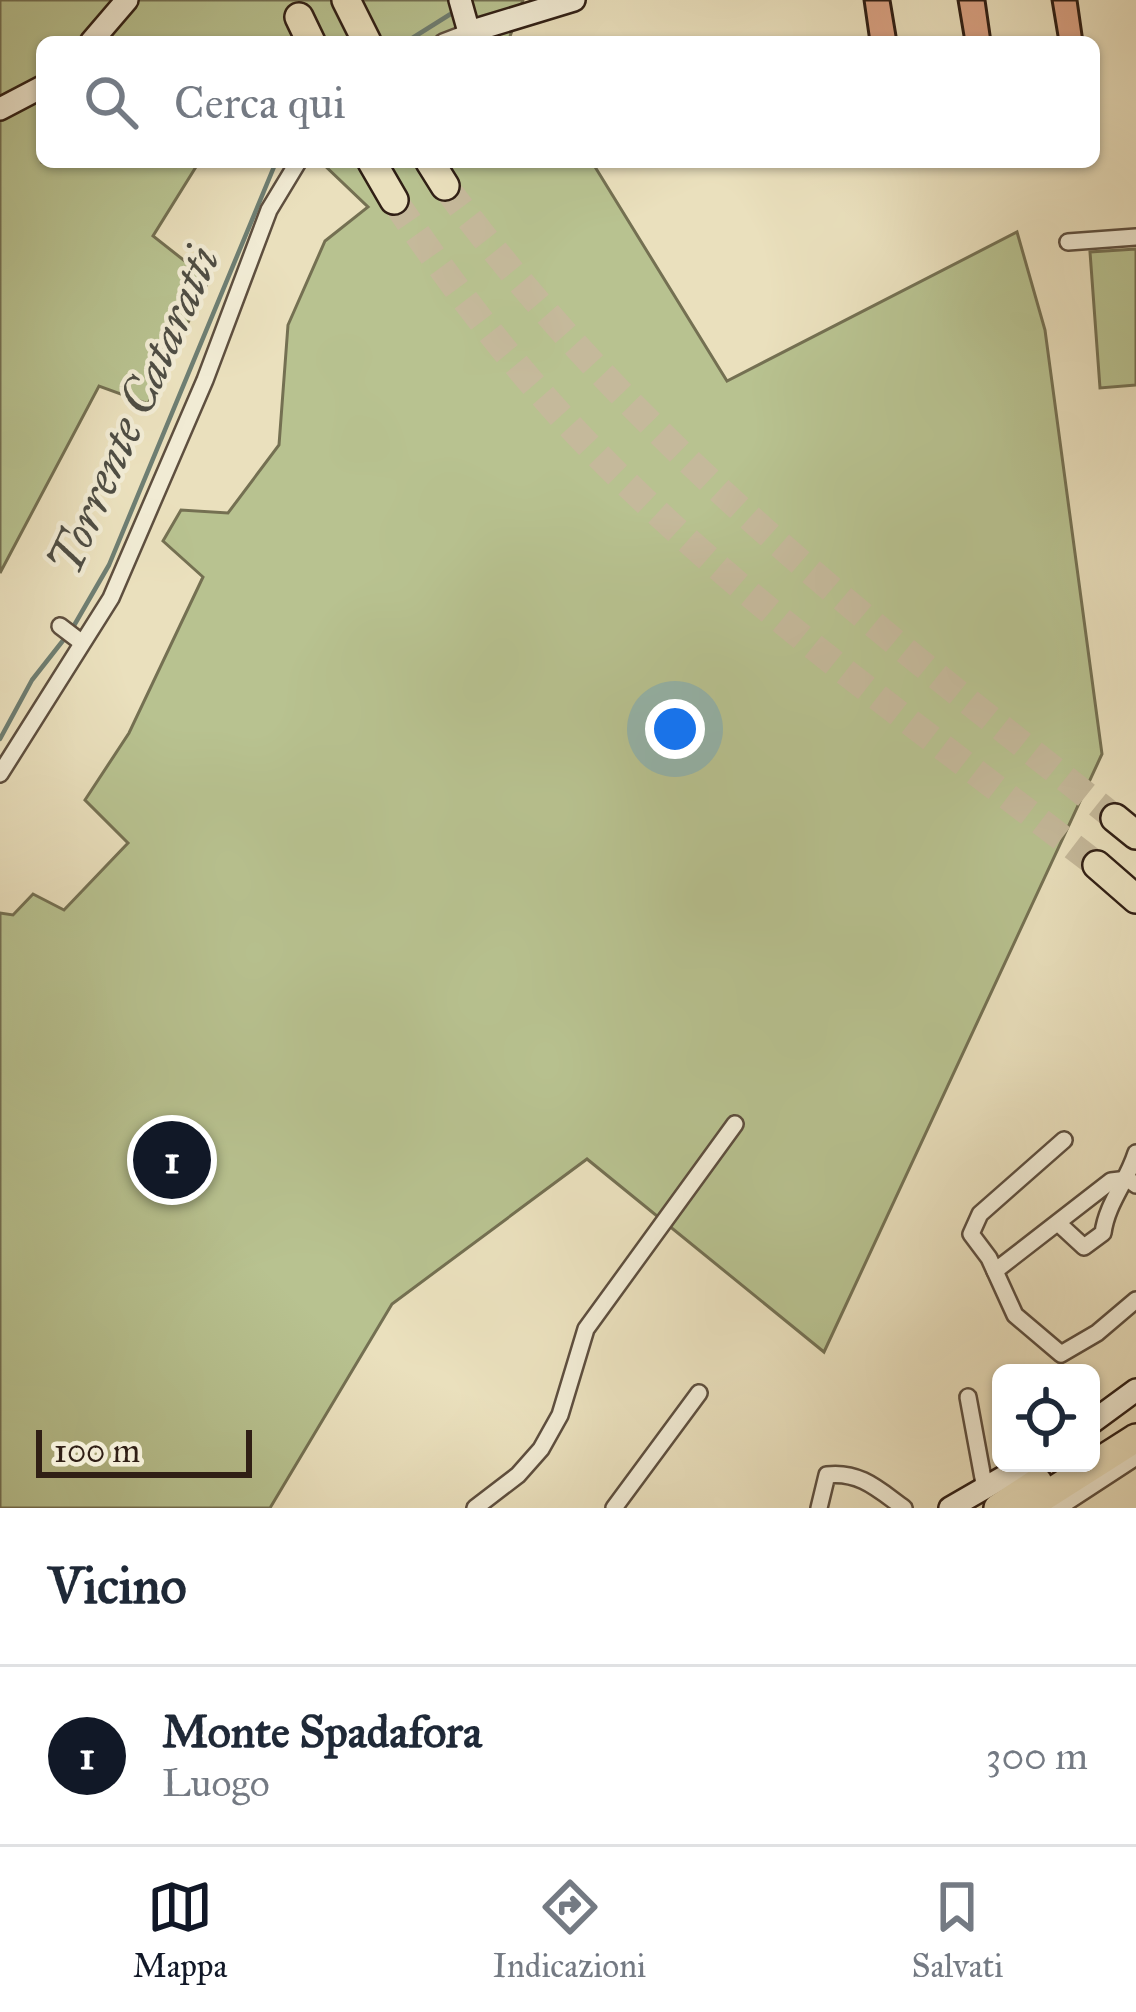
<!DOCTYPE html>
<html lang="it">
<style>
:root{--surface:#fff;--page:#f6f6f7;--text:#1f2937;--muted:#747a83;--line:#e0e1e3;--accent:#111827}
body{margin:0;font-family:"IM FELL Great Primer",serif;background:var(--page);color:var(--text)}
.controls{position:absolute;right:36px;bottom:36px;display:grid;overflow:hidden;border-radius:18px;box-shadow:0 3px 9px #0004}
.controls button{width:108px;height:108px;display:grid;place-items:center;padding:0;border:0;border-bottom:3px solid var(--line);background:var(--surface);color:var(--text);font:60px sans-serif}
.scale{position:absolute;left:36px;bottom:30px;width:216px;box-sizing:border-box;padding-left:12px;border:6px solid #301f15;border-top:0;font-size:33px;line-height:42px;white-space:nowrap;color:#301f15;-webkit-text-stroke:9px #f1ebd4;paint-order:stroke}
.you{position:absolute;left:675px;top:729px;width:42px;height:42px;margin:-30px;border:9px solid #fff;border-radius:50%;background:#1a73e8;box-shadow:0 0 0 18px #1a73e833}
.badge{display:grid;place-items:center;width:78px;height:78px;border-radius:50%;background:var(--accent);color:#fff;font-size:39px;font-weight:700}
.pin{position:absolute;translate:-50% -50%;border:6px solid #fff;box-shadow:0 3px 12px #0006}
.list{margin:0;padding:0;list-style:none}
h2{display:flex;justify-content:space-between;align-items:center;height:156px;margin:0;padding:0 48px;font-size:51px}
h2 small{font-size:39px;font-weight:400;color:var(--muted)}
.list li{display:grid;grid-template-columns:78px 1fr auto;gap:36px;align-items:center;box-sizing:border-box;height:180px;padding:0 48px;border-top:3px solid var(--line)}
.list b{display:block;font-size:45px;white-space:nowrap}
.list p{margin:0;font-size:39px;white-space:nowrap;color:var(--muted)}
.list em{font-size:39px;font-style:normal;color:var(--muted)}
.icon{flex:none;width:66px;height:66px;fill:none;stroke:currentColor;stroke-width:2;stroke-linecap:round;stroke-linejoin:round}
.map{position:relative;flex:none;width:1136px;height:1508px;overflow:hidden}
.search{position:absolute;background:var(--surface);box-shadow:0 3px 9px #0004;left:36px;right:36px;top:36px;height:132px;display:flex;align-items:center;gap:30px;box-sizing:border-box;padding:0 42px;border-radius:18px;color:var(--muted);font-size:45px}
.sheet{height:336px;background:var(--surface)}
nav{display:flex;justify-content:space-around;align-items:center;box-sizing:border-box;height:168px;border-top:3px solid var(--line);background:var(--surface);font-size:33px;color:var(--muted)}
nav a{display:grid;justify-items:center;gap:6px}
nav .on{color:var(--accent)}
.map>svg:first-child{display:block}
.green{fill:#b8c290;stroke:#747052;stroke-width:3}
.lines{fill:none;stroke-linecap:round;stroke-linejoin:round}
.stream{stroke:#6e7e72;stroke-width:4.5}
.building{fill:#d9a182;stroke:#301f15;stroke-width:3}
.highway-tunnel{stroke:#c5b99b;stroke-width:27;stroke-dasharray:27 14;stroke-linecap:butt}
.street-casing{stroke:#5e4f3f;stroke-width:20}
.secondary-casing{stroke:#301f15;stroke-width:26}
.highway-casing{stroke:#301f15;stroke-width:32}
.street{stroke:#f1ebd4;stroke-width:15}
.secondary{stroke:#f1ebd4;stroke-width:21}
.highway{stroke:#eae0bd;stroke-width:27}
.labels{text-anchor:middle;stroke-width:9;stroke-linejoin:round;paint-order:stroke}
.water-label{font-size:48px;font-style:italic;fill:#4f4e44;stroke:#f1ebd4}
</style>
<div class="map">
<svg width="1136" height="1508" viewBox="0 0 1136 1508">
<rect width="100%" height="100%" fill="#eae0bd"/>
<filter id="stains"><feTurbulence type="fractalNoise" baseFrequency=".00167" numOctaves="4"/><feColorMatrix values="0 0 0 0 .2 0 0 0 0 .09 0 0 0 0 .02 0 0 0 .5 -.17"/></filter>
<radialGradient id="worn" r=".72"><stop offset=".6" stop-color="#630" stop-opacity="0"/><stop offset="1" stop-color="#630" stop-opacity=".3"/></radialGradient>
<g class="green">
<polygon points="0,0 523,0 508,42 42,42 42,162 199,162 153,236 209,280 148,404 99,386 0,573"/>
<polygon points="321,162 592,162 727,381 1017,232 1045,330 1102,754 824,1352 587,1159 392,1304 270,1508 0,1508 0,913 13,915 33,894 64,910 128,843 85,800 129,733 203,577 163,541 181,510 228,513 279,445 288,325 325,241 368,207"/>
<polygon points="1136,249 1136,385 1100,388 1090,252"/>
</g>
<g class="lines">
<g class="stream">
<polyline points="406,42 457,10"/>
<polyline points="72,629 109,565 276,162"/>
<polyline points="0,739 32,680 65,638"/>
</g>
</g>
<g class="building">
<polygon points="864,0 890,0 897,42 870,42"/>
<polygon points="958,0 985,0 991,42 965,42"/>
<polygon points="1052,0 1077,0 1083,42 1059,42"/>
</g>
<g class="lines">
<g class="highway-tunnel">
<path d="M445,186c193,262 419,432 670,632"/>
<path d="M394,200c68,101 142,196 230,281 145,141 313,260 473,384"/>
</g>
<g class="street-casing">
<g id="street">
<polyline points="443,42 469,32"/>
<polyline points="1068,242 1136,237"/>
<polyline points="60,626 81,642"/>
<polyline points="0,774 111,598 205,380 269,210 298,162"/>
<polyline points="1064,1140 980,1214 971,1234 989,1258 1015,1315 1061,1354 1097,1333 1136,1300"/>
<path d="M1058,1223l26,24 19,-14c4,-30 24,-51 33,-80"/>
<polyline points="995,1271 1111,1181 1128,1179 1136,1185"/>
<polyline points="968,1397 985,1489"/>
<polyline points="475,1508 518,1475 541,1449 560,1415 586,1329 735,1124"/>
<polyline points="614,1508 699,1393"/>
<path d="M819,1508l8,-33c33,-4 52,15 77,33"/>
<polyline points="1058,1508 1136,1457"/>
</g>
</g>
<g class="secondary-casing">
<g id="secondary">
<polyline points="460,0 469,32 574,0"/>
<polyline points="91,42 127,0"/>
<polyline points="0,109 42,87"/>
<polyline points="1091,1423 1136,1390"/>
<polyline points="950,1508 1028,1463"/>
</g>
</g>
<g class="highway-casing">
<g id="highway">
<polyline points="346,0 367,42"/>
<polyline points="299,17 311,42"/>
<polyline points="372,162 394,200"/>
<polyline points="430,162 445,186"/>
<polyline points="1115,818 1136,835"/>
<polyline points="1097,865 1136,899"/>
<polyline points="998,1508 1038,1482"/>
<polyline points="1026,1508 1136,1438"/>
</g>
</g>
<use href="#street" class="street"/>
<use href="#secondary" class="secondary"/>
<use href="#highway" class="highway"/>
</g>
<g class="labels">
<g class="water-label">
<text transform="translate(133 410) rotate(-66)" y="17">Torrente Cataratti</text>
</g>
</g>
<rect width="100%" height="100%" filter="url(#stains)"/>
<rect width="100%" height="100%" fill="url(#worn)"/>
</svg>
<div class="controls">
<button><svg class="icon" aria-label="locate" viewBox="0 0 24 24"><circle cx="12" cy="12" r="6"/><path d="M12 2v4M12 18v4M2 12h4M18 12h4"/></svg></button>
</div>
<div class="scale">100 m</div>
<div class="you"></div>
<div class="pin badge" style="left:172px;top:1160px">1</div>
<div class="search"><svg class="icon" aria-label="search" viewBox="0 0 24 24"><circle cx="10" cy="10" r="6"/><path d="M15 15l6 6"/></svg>Cerca qui</div>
</div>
<section class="sheet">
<h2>Vicino<small></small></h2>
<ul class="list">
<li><span class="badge">1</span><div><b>Monte Spadafora</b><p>Luogo</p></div><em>300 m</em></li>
</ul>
</section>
<nav>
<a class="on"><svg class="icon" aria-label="map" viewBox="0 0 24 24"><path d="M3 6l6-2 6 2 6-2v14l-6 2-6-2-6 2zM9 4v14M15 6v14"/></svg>Mappa</a>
<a><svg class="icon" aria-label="directions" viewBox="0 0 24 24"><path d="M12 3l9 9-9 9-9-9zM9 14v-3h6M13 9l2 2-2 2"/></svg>Indicazioni</a>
<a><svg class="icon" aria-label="saved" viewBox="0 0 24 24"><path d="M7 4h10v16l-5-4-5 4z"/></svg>Salvati</a>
</nav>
